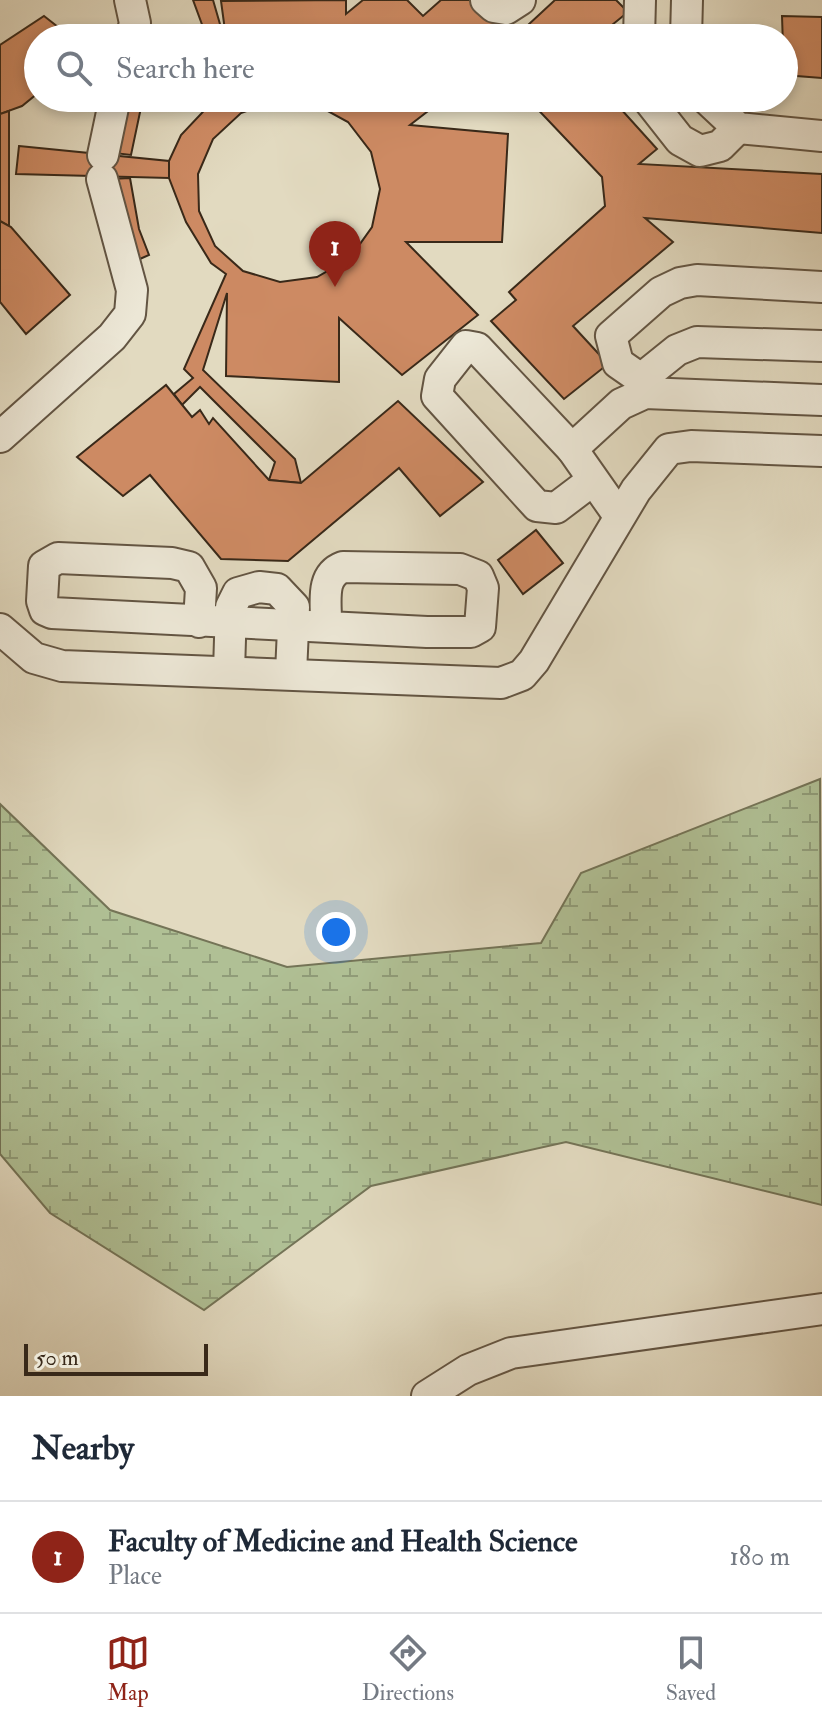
<!DOCTYPE html>
<style>
:root{--surface:#fff;--page:#f2f2f3;--text:#1f2937;--muted:#747a83;--line:#e0e1e3;--accent:#8f2418}
body{margin:0;font-family:"IM FELL Double Pica",serif;background:var(--page);color:var(--text)}
.scale{position:absolute;left:24px;bottom:20px;width:184px;box-sizing:border-box;padding-left:8px;border:4px solid #392919;border-top:0;font-size:22px;line-height:28px;white-space:nowrap;color:#392919;-webkit-text-stroke:6px #ece7d6;paint-order:stroke}
.you{position:absolute;left:336px;top:932px;width:28px;height:28px;margin:-20px;border:6px solid #fff;border-radius:50%;background:#1a73e8;box-shadow:0 0 0 12px #1a73e833}
.badge{display:grid;place-items:center;width:52px;height:52px;border-radius:50%;background:var(--accent);color:#fff;font-size:26px;font-weight:700}
.pin{position:absolute;translate:-50% -66px;filter:drop-shadow(0 2px 4px #0008)}
.pin::after{content:'';position:absolute;top:42px;width:28px;height:24px;background:inherit;clip-path:polygon(0 0,100% 0,50% 100%)}
.list{margin:0;padding:0;list-style:none}
h2{display:flex;justify-content:space-between;align-items:center;height:104px;margin:0;padding:0 32px;font-size:34px}
h2 small{font-size:26px;font-weight:400;color:var(--muted)}
.list li{display:grid;grid-template-columns:52px 1fr auto;gap:24px;align-items:center;box-sizing:border-box;height:112px;padding:0 32px;border-top:2px solid var(--line)}
.list b{display:block;font-size:30px;white-space:nowrap}
.list p{margin:0;font-size:26px;white-space:nowrap;color:var(--muted)}
.list em{font-size:26px;font-style:normal;color:var(--muted)}
.icon{flex:none;width:44px;height:44px;fill:none;stroke:currentColor;stroke-width:2;stroke-linecap:round;stroke-linejoin:round}
.map{position:relative;flex:none;width:822px;height:1396px;overflow:hidden}
.search{position:absolute;background:var(--surface);box-shadow:0 4px 12px #0003;left:24px;right:24px;top:24px;height:88px;display:flex;align-items:center;gap:20px;box-sizing:border-box;padding:0 28px;border-radius:44px;color:var(--muted);font-size:30px}
.sheet{height:216px;background:var(--surface)}
nav{display:flex;justify-content:space-around;align-items:center;box-sizing:border-box;height:112px;border-top:2px solid var(--line);background:var(--surface);font-size:22px;color:var(--muted)}
nav a{display:grid;justify-items:center;gap:4px}
nav .on{color:var(--accent)}
.map>svg:first-child{display:block}
.wetland{fill:url(#wetland-marsh);stroke:#747457;stroke-width:2}
.building{fill:#cd8a63;stroke:#392919;stroke-width:2;fill-rule:evenodd}
.lines{fill:none;stroke-linecap:round;stroke-linejoin:round}
.minor-casing{stroke:#635543;stroke-width:34}
.minor{stroke:#ece7d6;stroke-width:30}
</style>
<div class="map">
<svg width="822" height="1396" viewBox="0 0 822 1396">
<defs>
<pattern id="wetland-marsh" width="20" height="14" patternUnits="userSpaceOnUse" patternTransform="scale(2)"><rect width="20" height="14" fill="#b0c095"/><path d="M1 5h8M5 5V1M11 12h8M15 12V8" fill="none" stroke="#909c79"/></pattern>
</defs>
<rect width="100%" height="100%" fill="#e2dac0"/>
<filter id="stains"><feTurbulence type="fractalNoise" baseFrequency=".0025" numOctaves="4"/><feColorMatrix values="0 0 0 0 .2 0 0 0 0 .09 0 0 0 0 .02 0 0 0 .5 -.17"/></filter>
<radialGradient id="worn" r=".72"><stop offset=".6" stop-color="#630" stop-opacity="0"/><stop offset="1" stop-color="#630" stop-opacity=".3"/></radialGradient>
<polygon class="wetland" points="820,779 822,1205 566,1142 371,1186 204,1310 50,1213 0,1154 0,804 110,910 287,967 541,943 581,873"/>
<g class="building">
<polygon points="193,0 213,0 224,38 207,38"/>
<polygon points="346,0 346,14 363,0 407,0 423,16 441,0 476,0 504,33 498,38 226,38 221,1"/>
<polygon points="555,0 616,0 628,12 596,38 514,38"/>
<polygon points="44,16 72,38 38,38 38,93 22,106 0,114 0,45"/>
<polygon points="782,16 822,17 822,78 784,75"/>
<polygon points="124,98 143,98 131,155 114,153"/>
<path d="M216,98h229l-35,27 98,9 -6,108h-96l72,73 -76,60 -63,-57v64l-113,-6 1,-83 -24,77 92,89 6,24 -32,-3 6,-18 -75,-75 -18,18 -8,-11 19,-16 -9,-9 42,-95 -15,-11 -25,-41 -17,-44v-17l12,-26zM277,100l38,4 33,18 23,30 9,37 -8,38 -22,31 -33,19 -37,5 -37,-11 -28,-25 -16,-35 -1,-37 15,-35 28,-26z"/>
<polygon points="527,98 611,98 657,149 639,164 822,174 822,233 645,218 673,242 573,326 608,364 564,399 491,321 516,300 509,292 605,206 602,177"/>
<polygon points="9,111 9,226 0,221 0,114"/>
<polygon points="19,146 169,161 169,178 16,174"/>
<polygon points="130,178 139,229 149,255 133,262 110,179"/>
<polygon points="0,221 11,227 70,295 26,334 0,302"/>
<polygon points="166,385 192,417 200,410 209,424 213,418 269,480 301,483 398,401 483,482 440,516 399,468 288,561 221,559 150,475 123,496 77,457"/>
<polygon points="536,530 563,563 523,594 498,560"/>
</g>
<g class="lines">
<g class="minor-casing">
<g id="minor">
<polyline points="130,0 135,23 131,38"/>
<polyline points="486,0 494,7 506,9 520,0"/>
<polyline points="639,38 640,0"/>
<polyline points="686,38 687,0"/>
<polyline points="647,98 680,140 700,151 720,146 738,128"/>
<polyline points="706,98 738,128 822,136"/>
<polyline points="103,155 115,98"/>
<polyline points="641,379 677,350 697,342 822,346"/>
<polyline points="645,393 641,379 618,363 611,336 661,292 680,283 697,280 822,287"/>
<polyline points="0,437 112,337 130,314 132,290 102,179"/>
<polyline points="572,449 621,404 645,393 822,400"/>
<polyline points="593,480 556,508 537,506 437,396 440,379 466,346 477,348 572,449 619,516"/>
<path d="M199,622l2,-34 -12,-21 -17,-4 -114,-5 -14,8 -2,35 3,9 7,3 375,19h44l9,-5 3,-39 -5,-12 -18,-7 -117,-2c-24,9 -16,38 -17,60"/>
<polyline points="0,629 34,658 62,666 501,683 522,675 534,661 636,490 669,449 691,446 822,451"/>
<polyline points="229,671 231,607 238,593 259,587 277,589 294,607 291,673"/>
<polyline points="427,1396 468,1370 511,1353 822,1309"/>
</g>
</g>
<use href="#minor" class="minor"/>
</g>
<rect width="100%" height="100%" filter="url(#stains)"/>
<rect width="100%" height="100%" fill="url(#worn)"/>
</svg>
<div class="scale">50 m</div>
<div class="you"></div>
<div class="pin badge" style="left:335px;top:287px">1</div>
<div class="search"><svg class="icon" aria-label="search" viewBox="0 0 24 24"><circle cx="10" cy="10" r="6"/><path d="M15 15l6 6"/></svg>Search here</div>
</div>
<section class="sheet">
<h2>Nearby<small></small></h2>
<ul class="list">
<li><span class="badge">1</span><div><b>Faculty of Medicine and Health Science</b><p>Place</p></div><em>180 m</em></li>
</ul>
</section>
<nav>
<a class="on"><svg class="icon" aria-label="map" viewBox="0 0 24 24"><path d="M3 6l6-2 6 2 6-2v14l-6 2-6-2-6 2zM9 4v14M15 6v14"/></svg>Map</a>
<a><svg class="icon" aria-label="directions" viewBox="0 0 24 24"><path d="M12 3l9 9-9 9-9-9zM9 14v-3h6M13 9l2 2-2 2"/></svg>Directions</a>
<a><svg class="icon" aria-label="saved" viewBox="0 0 24 24"><path d="M7 4h10v16l-5-4-5 4z"/></svg>Saved</a>
</nav>
